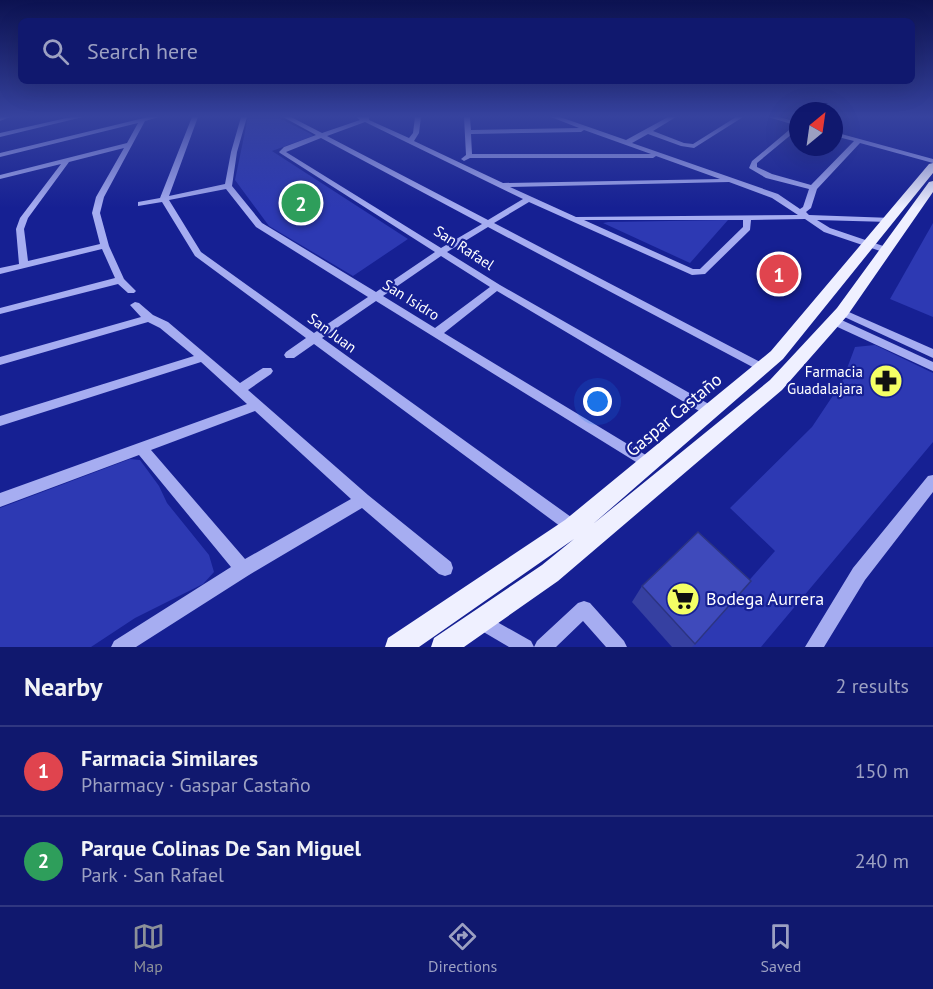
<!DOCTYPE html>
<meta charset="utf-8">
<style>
:root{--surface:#10186e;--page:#192173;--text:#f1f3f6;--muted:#9ca0c2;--line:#303781;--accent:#8c9099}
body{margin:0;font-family:"PT Sans",sans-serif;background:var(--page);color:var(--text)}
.compass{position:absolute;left:789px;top:102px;width:54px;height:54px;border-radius:50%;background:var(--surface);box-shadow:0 6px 24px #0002;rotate:29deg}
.you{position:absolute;left:598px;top:402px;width:21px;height:21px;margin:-15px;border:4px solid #fff;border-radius:50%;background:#1a73e8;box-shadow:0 0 0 9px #1a73e833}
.badge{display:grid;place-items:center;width:39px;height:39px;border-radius:50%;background:var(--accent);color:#fff;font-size:20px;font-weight:700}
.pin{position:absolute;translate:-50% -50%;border:3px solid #fff;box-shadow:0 2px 6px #0006}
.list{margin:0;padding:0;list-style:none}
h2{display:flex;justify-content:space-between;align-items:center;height:78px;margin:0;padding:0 24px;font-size:26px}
h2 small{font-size:20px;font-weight:400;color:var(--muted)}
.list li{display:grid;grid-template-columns:39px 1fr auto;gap:18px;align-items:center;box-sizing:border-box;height:90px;padding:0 24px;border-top:2px solid var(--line)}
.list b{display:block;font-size:22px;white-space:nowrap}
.list p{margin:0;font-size:20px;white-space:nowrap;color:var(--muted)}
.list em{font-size:20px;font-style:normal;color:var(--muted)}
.icon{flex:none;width:33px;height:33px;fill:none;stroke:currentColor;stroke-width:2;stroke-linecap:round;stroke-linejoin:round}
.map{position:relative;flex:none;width:933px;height:647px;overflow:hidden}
.search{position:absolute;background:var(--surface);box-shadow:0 6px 24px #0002;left:18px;right:18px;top:18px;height:66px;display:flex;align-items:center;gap:15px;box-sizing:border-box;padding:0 21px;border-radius:9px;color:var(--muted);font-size:22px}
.sheet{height:258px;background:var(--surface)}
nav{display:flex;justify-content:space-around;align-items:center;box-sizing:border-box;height:84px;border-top:2px solid var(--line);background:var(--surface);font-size:16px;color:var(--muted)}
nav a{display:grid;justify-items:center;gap:3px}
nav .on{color:var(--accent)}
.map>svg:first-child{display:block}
.green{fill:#2d39b3}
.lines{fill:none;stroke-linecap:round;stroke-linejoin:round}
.minor{fill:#a6adf1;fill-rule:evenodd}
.major{fill:#eff0ff;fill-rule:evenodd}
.wall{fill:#3640a1}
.building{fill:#3f4abb;stroke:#2c3483;stroke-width:1.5}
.labels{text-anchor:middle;stroke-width:4.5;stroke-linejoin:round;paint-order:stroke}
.street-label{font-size:15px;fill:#fff;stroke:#162093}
.poi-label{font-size:15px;fill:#fff;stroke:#162093;text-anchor:end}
.near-street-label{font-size:18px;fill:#fff;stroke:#162093}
.near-poi-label{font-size:18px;fill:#fff;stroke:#162093;text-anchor:start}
</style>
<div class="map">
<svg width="933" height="647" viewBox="0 0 933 647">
<rect width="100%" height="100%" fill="#162093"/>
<g class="green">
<polygon points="248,117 277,117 311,134 313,136 272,151 408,239 353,276 269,226 235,180"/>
<polygon points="728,220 690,263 603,223 608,222"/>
<polygon points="933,223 933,317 890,299"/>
<polygon points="875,345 933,373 933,442 761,647 690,647 775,551 730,508 812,427 842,382 855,347"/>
<polygon points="130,459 140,460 159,486 167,503 209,555 214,572 203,584 135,618 91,647 0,647 0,508"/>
</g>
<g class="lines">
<g class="minor">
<polygon points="0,117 10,117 0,121"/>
<polygon points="71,117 83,117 0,137 0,133"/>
<path d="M148,117h11l-14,4 -41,76 -4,16 9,33 15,33 12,12 -2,2h-6l-10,-9 -118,30v-6l115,-30 -13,-29 -102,25v-6l19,-4 -3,-35 4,-11 41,-54 -61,15v-4l127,-32 11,-20 -138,34v-4zM124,148l-28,49 -4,16 8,31 -72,17 -4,-32 4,-11 41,-56z"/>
<path d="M192,117h6l-29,79 56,-12 6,-32 10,-35h6l-10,35 -5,34 30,37 114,69 59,-40 -155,-99 -1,-1 5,-5 32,-12 -33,-18h8l31,16 38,-13 -4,-3h13v3l40,18 4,-5 2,-16h6l-2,16 -5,8 89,42 217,-4 -64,-23 -3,2h-183l-6,3 -3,-2 5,-4 -2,-38h6l1,13 108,-2 -28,-11h9l66,23 42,-23h8l-23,14 31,12 9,1 43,-27h7l-49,31 -13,-2 -33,-12 -16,9 146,51 22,15 3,-2 6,-18 -43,-11 -17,-10 3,-7 43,-36 -27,-8h11l19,5v7l-41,34v4l15,7 39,11 43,-44 -20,-5v-4l99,27v4l-73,-20 -43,46 -6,19 -5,4 3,3 83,3v4h-3l-72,-2 13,8 59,20v4l-3,1 -62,-21 -19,-13 -54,1 -1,10 -45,44 -13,1 -163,-73 -35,21 272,142 2,3 -2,3 -4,1 -274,-145 -41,25 53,33 214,122 2,4 -2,4 -4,1 -4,-1 -209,-124 -53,42 210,127 2,4 -2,4 -5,2 -273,-169 -54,37 256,184 2,5 -2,5 -5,2 -5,-2 -254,-188 -20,14h-8l-2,-3 2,-3 20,-14 -111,-82 -33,-54 -24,4v-4l22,-4zM365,122l158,77 -35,21 -161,-84zM584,130l67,24h-179l-1,-20 110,-2zM321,138l161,86 -41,24 -155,-96zM729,182l43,16 26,17 -222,2 -66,-30zM226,189l30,38 112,70 -54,36 -113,-81 -32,-52zM584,220h159v7l-43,42h-7zM441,256l49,31 -55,41 -52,-32z"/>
<path d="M135,302l4,1 14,12 15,7 72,61 23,-15h8l2,3 -2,3 -23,16 120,105 83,67 2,6 -2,6 -6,2 -6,-2 -77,-66 -113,67 -113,72h-25l3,-6 117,-74 -92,-112 -139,52v-14l247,-89 -46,-42 -201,64v-10l194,-60 -34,-28 -12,-6 -148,43v-8l141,-40 -11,-12zM255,411l96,88 -106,60 -94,-109z"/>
<polygon points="842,309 933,349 933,358 838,314 837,312 838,310"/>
<polygon points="835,317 933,362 933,371 831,324 830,321"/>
<polygon points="933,475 933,492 865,580 824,647 805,647 853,568 928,476"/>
<polygon points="584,601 590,603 624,641 627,647 606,647 583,621 556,647 534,647 537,641 578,603"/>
<polygon points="481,613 531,641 534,647 509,647 475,627 473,621 475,615"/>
</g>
<polygon class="major" points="933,163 933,173 783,359 593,524 770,380 837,308 929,182 933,181 933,192 847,316 782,390 558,581 464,647 431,647 434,638 542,565 574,539 419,647 385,647 388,638 565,520 771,351 929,164"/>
</g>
<polygon class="wall" points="642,586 695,644 692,647 672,647 632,602"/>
<polygon class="building" points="698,532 751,581 695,644 642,586"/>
<linearGradient id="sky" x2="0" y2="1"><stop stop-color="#0c1251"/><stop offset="0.56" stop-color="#36429e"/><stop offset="1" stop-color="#36429e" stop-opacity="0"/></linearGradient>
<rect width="933" height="208" fill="url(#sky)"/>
<defs>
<g id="pharmacy-disc" transform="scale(1.725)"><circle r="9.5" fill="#f4ff65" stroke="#162093"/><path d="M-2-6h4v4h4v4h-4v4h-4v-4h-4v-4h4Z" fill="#111"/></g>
<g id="supermarket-disc" transform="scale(1.725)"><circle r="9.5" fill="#f4ff65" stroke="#162093"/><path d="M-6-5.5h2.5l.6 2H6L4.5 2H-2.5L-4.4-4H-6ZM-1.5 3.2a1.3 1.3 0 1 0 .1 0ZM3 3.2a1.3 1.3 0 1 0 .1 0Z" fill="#111"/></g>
</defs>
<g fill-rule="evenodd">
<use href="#pharmacy-disc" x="886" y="381"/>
<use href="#supermarket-disc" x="683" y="599"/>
</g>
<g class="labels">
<g class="street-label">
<text transform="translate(464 248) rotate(33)" y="5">San Rafael</text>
<text transform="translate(411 300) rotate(32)" y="5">San Isidro</text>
<text transform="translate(332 333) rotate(36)" y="5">San Juan</text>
</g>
<g class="poi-label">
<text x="863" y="377">Farmacia<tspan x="863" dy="17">Guadalajara</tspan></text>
</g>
<g class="near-street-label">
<text transform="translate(674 415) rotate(-40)" y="6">Gaspar Castaño</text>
</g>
<g class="near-poi-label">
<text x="706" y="605">Bodega Aurrera</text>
</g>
</g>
</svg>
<svg class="compass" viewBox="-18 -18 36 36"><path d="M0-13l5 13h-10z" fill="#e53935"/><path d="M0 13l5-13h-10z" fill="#9ca0c2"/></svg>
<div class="you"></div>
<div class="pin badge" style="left:779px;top:274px;background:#e0444e">1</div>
<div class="pin badge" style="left:301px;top:203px;background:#2e9e5b">2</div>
<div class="search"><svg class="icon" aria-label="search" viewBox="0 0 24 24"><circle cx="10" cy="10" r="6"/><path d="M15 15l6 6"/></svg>Search here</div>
</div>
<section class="sheet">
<h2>Nearby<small>2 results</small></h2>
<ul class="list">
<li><span class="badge" style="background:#e0444e">1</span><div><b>Farmacia Similares</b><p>Pharmacy · Gaspar Castaño</p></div><em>150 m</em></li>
<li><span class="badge" style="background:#2e9e5b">2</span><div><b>Parque Colinas De San Miguel</b><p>Park · San Rafael</p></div><em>240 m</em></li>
</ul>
</section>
<nav>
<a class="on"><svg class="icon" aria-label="map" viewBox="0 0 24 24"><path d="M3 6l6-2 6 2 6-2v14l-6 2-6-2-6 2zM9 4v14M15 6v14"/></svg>Map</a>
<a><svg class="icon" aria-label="directions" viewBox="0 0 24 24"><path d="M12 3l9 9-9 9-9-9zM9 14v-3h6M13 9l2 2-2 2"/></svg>Directions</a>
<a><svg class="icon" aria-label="saved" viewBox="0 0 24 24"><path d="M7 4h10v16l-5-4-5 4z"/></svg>Saved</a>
</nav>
